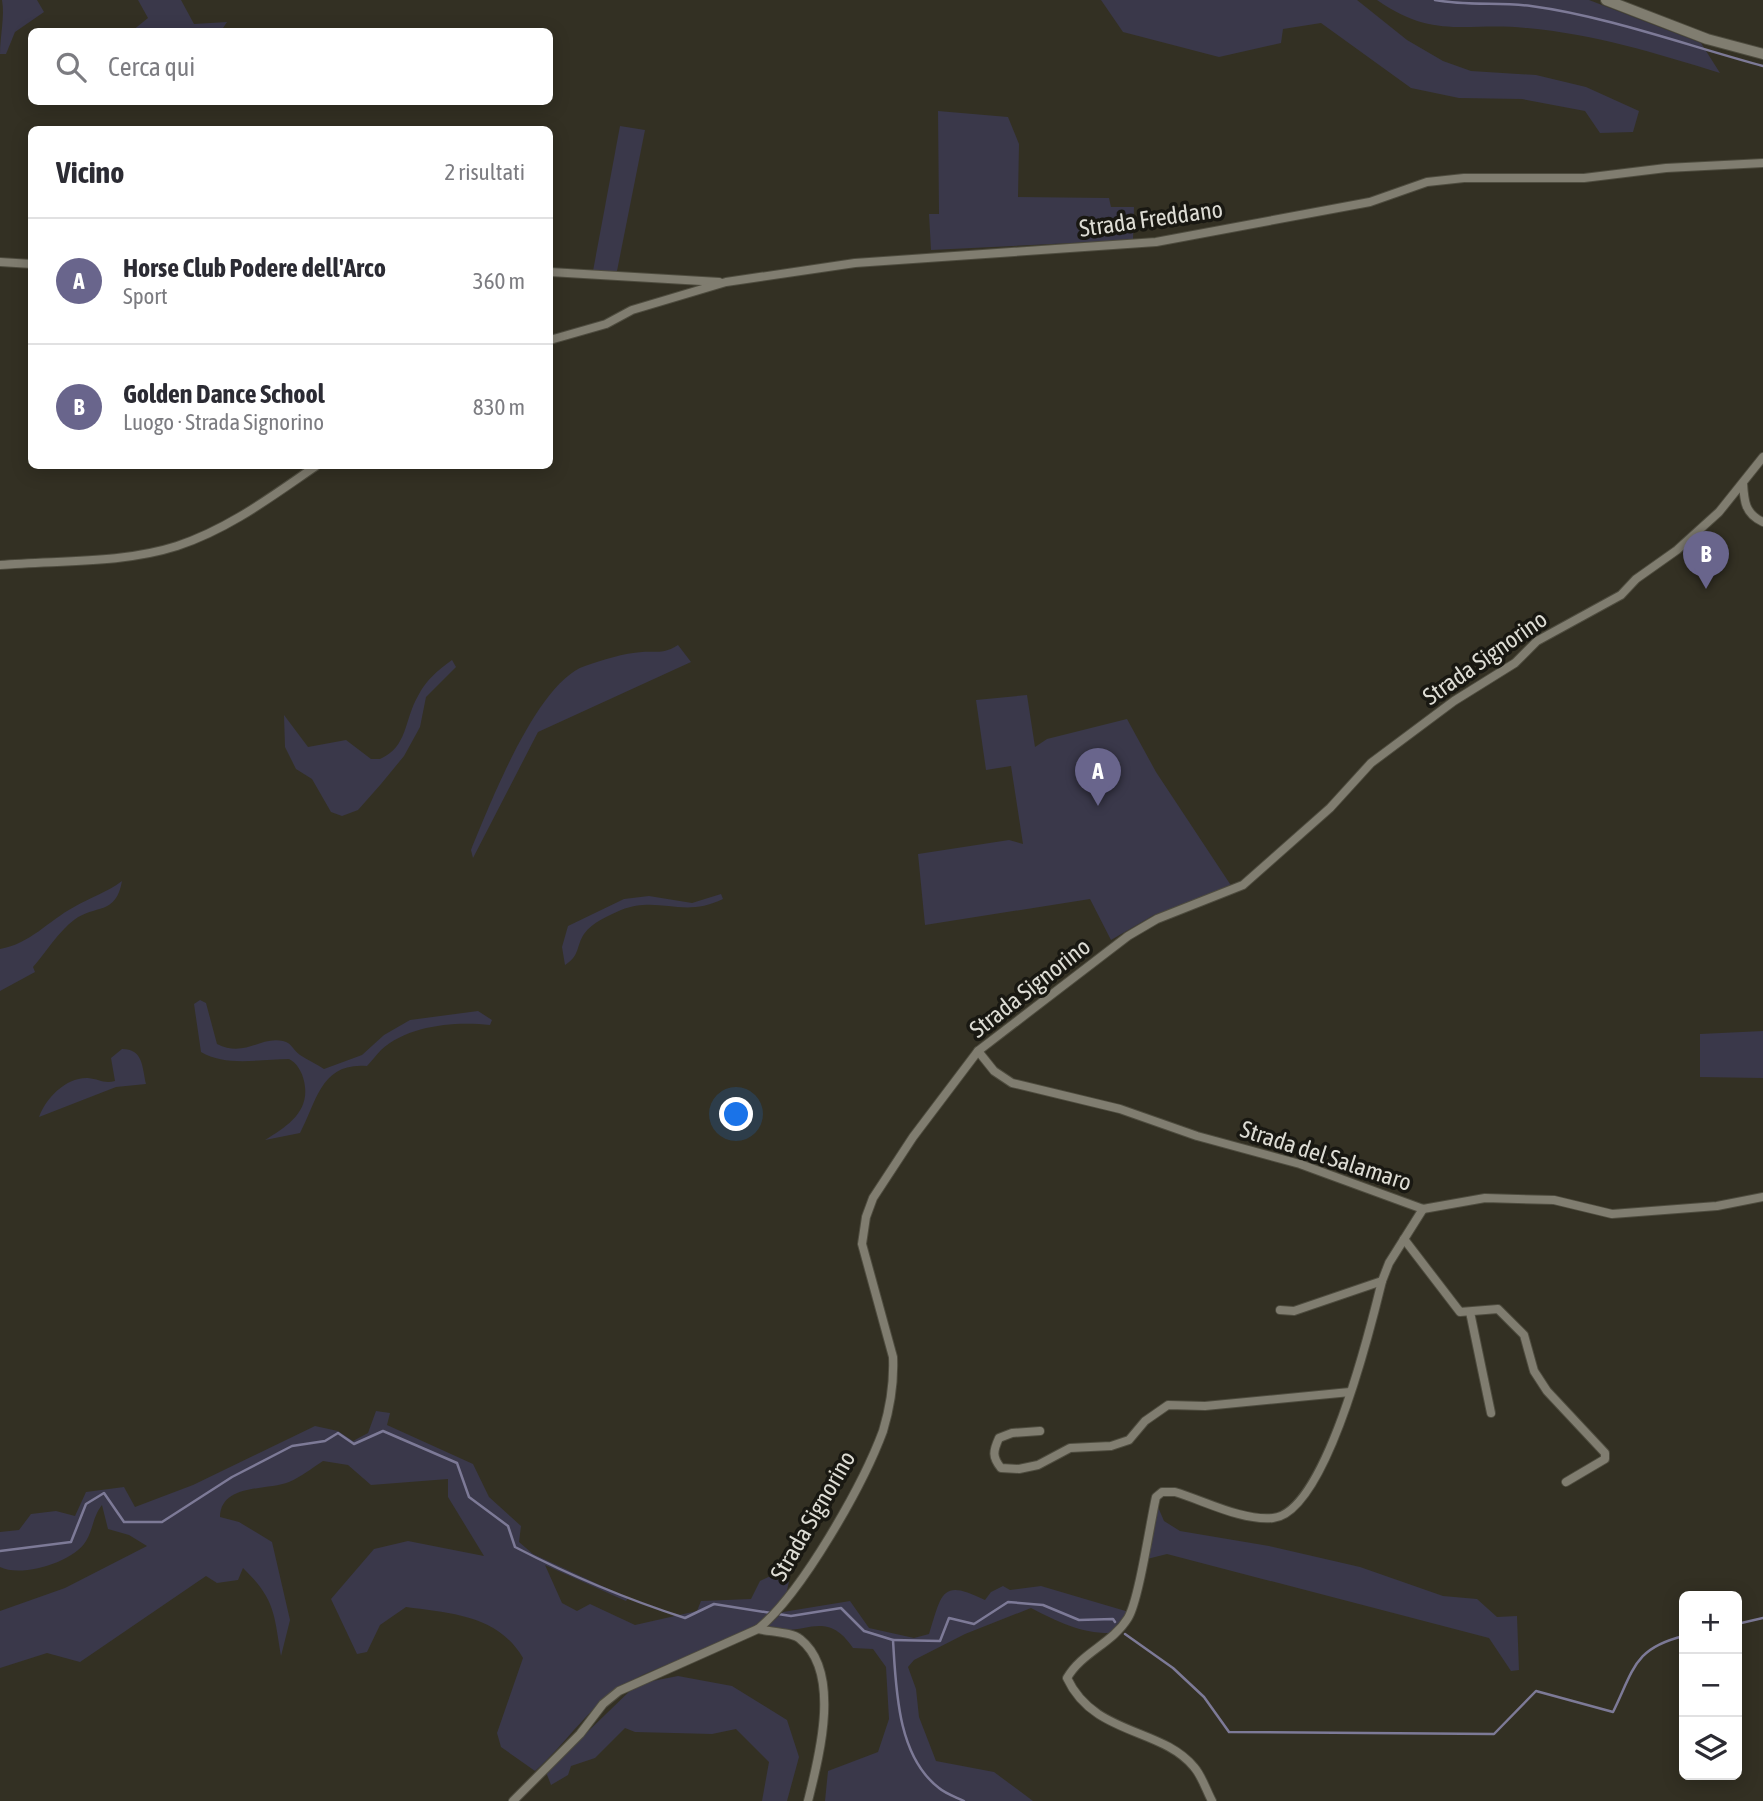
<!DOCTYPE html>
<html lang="it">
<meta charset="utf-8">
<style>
:root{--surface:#fff;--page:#f7f7f7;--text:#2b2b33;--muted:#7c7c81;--line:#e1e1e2;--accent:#69658c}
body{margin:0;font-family:"Asap Condensed",sans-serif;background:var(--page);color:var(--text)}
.controls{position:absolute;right:21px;bottom:21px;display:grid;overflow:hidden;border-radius:10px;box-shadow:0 4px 18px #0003}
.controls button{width:63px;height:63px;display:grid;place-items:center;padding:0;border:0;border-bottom:2px solid var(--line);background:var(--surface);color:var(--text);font:35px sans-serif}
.you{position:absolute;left:737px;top:1115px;width:24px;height:24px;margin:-18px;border:5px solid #fff;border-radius:50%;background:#1a73e8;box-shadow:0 0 0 10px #1a73e833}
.badge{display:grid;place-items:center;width:46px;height:46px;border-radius:50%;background:var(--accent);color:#fff;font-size:23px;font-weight:700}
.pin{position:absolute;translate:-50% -58px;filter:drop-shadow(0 2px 4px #0008)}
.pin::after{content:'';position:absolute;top:37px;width:24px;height:21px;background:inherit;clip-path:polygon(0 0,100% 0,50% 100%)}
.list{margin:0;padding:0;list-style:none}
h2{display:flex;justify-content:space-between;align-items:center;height:91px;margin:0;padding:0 28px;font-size:30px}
h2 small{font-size:23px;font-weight:400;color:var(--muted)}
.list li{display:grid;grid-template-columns:46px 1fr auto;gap:21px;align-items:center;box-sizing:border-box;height:126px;padding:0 28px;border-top:2px solid var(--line)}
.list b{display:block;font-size:26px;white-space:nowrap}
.list p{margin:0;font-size:23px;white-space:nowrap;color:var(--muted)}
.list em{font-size:23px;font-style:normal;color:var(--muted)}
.icon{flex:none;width:38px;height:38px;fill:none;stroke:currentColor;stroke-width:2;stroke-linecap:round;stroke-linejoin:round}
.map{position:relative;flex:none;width:1763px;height:1801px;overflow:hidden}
.search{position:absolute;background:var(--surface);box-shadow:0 4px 18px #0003;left:28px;top:28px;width:525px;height:77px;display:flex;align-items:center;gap:18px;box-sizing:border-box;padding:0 24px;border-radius:10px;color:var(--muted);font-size:26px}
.panel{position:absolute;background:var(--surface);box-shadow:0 4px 18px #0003;left:28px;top:126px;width:525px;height:343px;border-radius:10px}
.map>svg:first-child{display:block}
.green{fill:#3a384a}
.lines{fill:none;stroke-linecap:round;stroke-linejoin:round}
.stream{stroke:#7d7a97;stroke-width:2.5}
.minor-casing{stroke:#4e4c3f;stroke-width:10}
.tertiary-casing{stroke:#4e4c3f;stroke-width:12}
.minor{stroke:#807d70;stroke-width:8}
.tertiary{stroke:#807d70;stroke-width:10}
.labels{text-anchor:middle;stroke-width:7;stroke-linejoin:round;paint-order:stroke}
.street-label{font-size:24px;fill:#dddcd4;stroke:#191812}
</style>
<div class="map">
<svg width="1763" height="1801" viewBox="0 0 1763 1801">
<rect width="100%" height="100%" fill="#333023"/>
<g class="green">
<path d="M2,0h35l7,12 -29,20 -9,22h-6c0,-18 5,-38 2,-54z"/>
<polygon points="138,0 181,0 194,24 227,22 221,31 132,31 148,18"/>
<polygon points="1101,0 1357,0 1407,40 1443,61 1471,71 1536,75 1586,87 1639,111 1633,132 1600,133 1585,111 1522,99 1459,98 1411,88 1321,23 1283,29 1281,43 1219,57 1123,32"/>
<path d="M1377,0h212l112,43 19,30c-64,-20 -127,-39 -193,-45 -62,-6 -93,12 -150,-28z"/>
<polygon points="938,111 1008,117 1019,144 1018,197 1109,198 1111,207 1134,207 1133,240 931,250 929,214 939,214"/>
<polygon points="620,126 645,130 617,271 593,271"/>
<path d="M678,645l13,17 -153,70 -65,126 -2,-8c19,-46 66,-168 114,-184 17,-6 39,-13 57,-14 16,-1 22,2 36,-7z"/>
<path d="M452,660l4,7 -30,30 -6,30 -16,29 -23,28 -23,26 -16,6 -11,-4 -19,-33 -16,-10 -11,-22 -1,-32 24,32 38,-7 25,19h9c28,-12 24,-39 38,-63 8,-16 19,-25 34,-36z"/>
<polygon points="1027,695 1035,747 1047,739 1127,719 1156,772 1232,887 1154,915 1111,940 1090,899 925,925 918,854 1009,840 1023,844 1011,766 986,770 976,700"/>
<path d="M122,881c-6,35 -27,23 -48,39 -15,11 -28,32 -41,47l2,5 -35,19v-42c30,-5 48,-28 74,-42 17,-10 32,-14 48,-26z"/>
<path d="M721,894l2,5c-41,20 -63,-4 -102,11 -11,5 -29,12 -37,24 -8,12 -4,22 -19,31l-3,-18 6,-21 56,-27 25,-3 43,7z"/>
<path d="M200,1000l6,3 11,41c28,14 43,-8 66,-3 9,2 10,9 17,14 7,5 17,9 24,14l38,-14 22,-20 26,-15 68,-9 14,9 -2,5c-34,-4 -82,0 -109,25 -5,5 -9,11 -14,16 -46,-4 -50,35 -67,67l-35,7c23,-14 46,-29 39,-59 -2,-9 -7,-18 -15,-22 -28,0 -63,8 -88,-7l-7,-48z"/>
<polygon points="1763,1031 1763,1078 1700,1077 1700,1034"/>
<path d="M122,1049c21,0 20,17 24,35l-30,3 -77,30c7,-19 27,-40 49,-39 11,1 16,6 27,3l-4,-23z"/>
<path d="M376,1411l14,2 -3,12 86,39 16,33 32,29 -2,16 14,12 95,44 -2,3 -81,-36 17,38 15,8 13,-7 45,21 62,-14 4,-10 50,-2 9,-18 17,-8 12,9c-2,6 -2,14 -6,20 -34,42 -109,54 -156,81 -37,21 -60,60 -92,88l-34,-24 -4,-14 26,-75c-25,-43 -73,-45 -117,-51l-26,18 -13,27 -10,2 -26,-55 43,-50 34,-8 76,15 -36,-59v-18l-77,6 -23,-20 -25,-4c-11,7 -22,16 -34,21 -22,9 -68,1 -69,35l19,5 33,20 18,78 -9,36c-7,-43 -6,-57 -38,-88l-5,12 -21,3 -11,-7 -126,86 -33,-9 -47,15v-57l65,-23 82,-42 -18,-11 -21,-6 -6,-24c-9,11 -9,25 -16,36 -12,21 -65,37 -86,26v-35l19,-2 12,-16 25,-3 19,5 11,-24 38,-5 11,20 58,-22 122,-59 23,5 15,10 15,-8z"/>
<polygon points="1158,1507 1164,1521 1180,1531 1269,1546 1360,1567 1443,1596 1477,1599 1497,1617 1517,1616 1519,1670 1511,1671 1489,1638 1167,1554 1147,1559"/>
<path d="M1003,1586l7,4 31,-4 88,26 -16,21c-31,1 -55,-11 -82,-25l-66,26 -51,26 -6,7 8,22 3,28 17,44 58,11 39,29h-208l3,-30 50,-19 11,-33 -3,-52 -13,-18 -20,-1c-29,-43 -51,-7 -85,-22l15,-14 67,-11 19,27 45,10 15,-4c13,-41 12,-56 56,-34l6,-8z"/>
<polygon points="678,1676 732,1686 787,1720 799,1757 787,1801 762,1801 769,1762 736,1729 712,1734 635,1732 625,1728 595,1758 571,1766 568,1775 551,1785 546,1772 637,1684"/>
</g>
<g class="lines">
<g class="stream">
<path d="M1435,0c32,6 64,2 96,6 75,10 158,40 232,60"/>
<path d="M0,1551l71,-9 15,-38 18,-11 20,29h38l70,-45 60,-31 33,-5 13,-8 16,11 29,-13 74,32 12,34 39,29 7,21c56,29 111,52 170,71l29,-14 57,9"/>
<path d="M778,1614l13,2 50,-8 23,23 29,9c3,48 4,116 46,148 7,6 17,9 25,13"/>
<polyline points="1737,1624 1763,1618"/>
<path d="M1125,1634l48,34 31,29 25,35 265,2 42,-43 77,21c21,-43 21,-64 71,-76"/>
<polyline points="893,1640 940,1641 949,1618 974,1624 1008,1602 1043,1605 1079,1620 1113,1619 1115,1622"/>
</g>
<g class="minor-casing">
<g id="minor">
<polyline points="0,262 32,264"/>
<polyline points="550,272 719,282"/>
<polyline points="550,340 606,324 632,310 726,282 855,263 1156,242 1370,202 1427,182 1464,178 1584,178 1666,168 1763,163"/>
<path d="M1743,483c1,18 2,31 20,39"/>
<path d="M0,565c57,-5 121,-1 177,-19 52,-17 95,-50 139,-80"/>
<polyline points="978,1051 994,1071 1012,1083 1120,1109 1197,1136 1300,1164 1423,1209 1485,1198 1554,1200 1612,1214 1717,1206 1763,1197"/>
<polyline points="1404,1239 1460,1312 1498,1309 1524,1335 1534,1371 1547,1391 1605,1453 1605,1459 1566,1482"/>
<polyline points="1280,1310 1294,1311 1382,1281 1389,1263 1423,1209"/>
<polyline points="1470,1312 1491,1413"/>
<path d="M1040,1431l-28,2 -13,5c-6,13 -7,19 2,30l18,1 19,-4 32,-17 41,-2 18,-6 16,-19 23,-16 37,1 145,-14"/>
<path d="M758,1629c11,3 34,3 42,10 42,33 19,118 8,162"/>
<path d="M513,1801l67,-67 23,-30 16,-13 139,-62c44,-36 105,-144 125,-198 7,-23 11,-51 10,-74l-31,-113 4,-27 7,-19 40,-61 65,-86 150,-115 29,-17 86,-34 87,-77 41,-45 83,-62 61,-38 22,-22 84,-46 15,-16 41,-29 42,-38 44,-55"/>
<path d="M1212,1801c-6,-11 -10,-25 -18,-34 -33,-40 -100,-31 -127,-89 15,-26 45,-34 61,-60 11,-18 22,-95 28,-121l6,-5h13c30,9 67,29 98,26 53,-5 98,-192 109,-237"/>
</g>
</g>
<g class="tertiary-casing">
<polyline id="tertiary" points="1606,0 1707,39 1763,54"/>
</g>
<use href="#minor" class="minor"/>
<use href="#tertiary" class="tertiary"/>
</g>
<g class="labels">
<g class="street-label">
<text transform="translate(1151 219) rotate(-8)" y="8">Strada Freddano</text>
<text transform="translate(1485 658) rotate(-35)" y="8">Strada Signorino</text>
<text transform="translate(1030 988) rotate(-38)" y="8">Strada Signorino</text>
<text transform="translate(1326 1156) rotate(18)" y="8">Strada del Salamaro</text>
<text transform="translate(813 1516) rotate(-60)" y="8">Strada Signorino</text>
</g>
</g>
</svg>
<div class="controls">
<button>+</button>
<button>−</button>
<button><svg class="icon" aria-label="layers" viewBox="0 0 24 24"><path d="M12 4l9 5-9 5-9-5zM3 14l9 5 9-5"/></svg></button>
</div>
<div class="you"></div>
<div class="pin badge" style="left:1098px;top:806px">A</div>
<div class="pin badge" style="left:1706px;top:589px">B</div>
<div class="search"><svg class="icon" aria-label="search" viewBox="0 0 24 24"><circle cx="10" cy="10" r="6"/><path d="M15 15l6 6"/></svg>Cerca qui</div>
<section class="panel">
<h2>Vicino<small>2 risultati</small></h2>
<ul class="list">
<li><span class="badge">A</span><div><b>Horse Club Podere dell'Arco</b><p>Sport</p></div><em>360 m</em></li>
<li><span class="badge">B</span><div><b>Golden Dance School</b><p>Luogo · Strada Signorino</p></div><em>830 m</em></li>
</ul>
</section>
</div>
